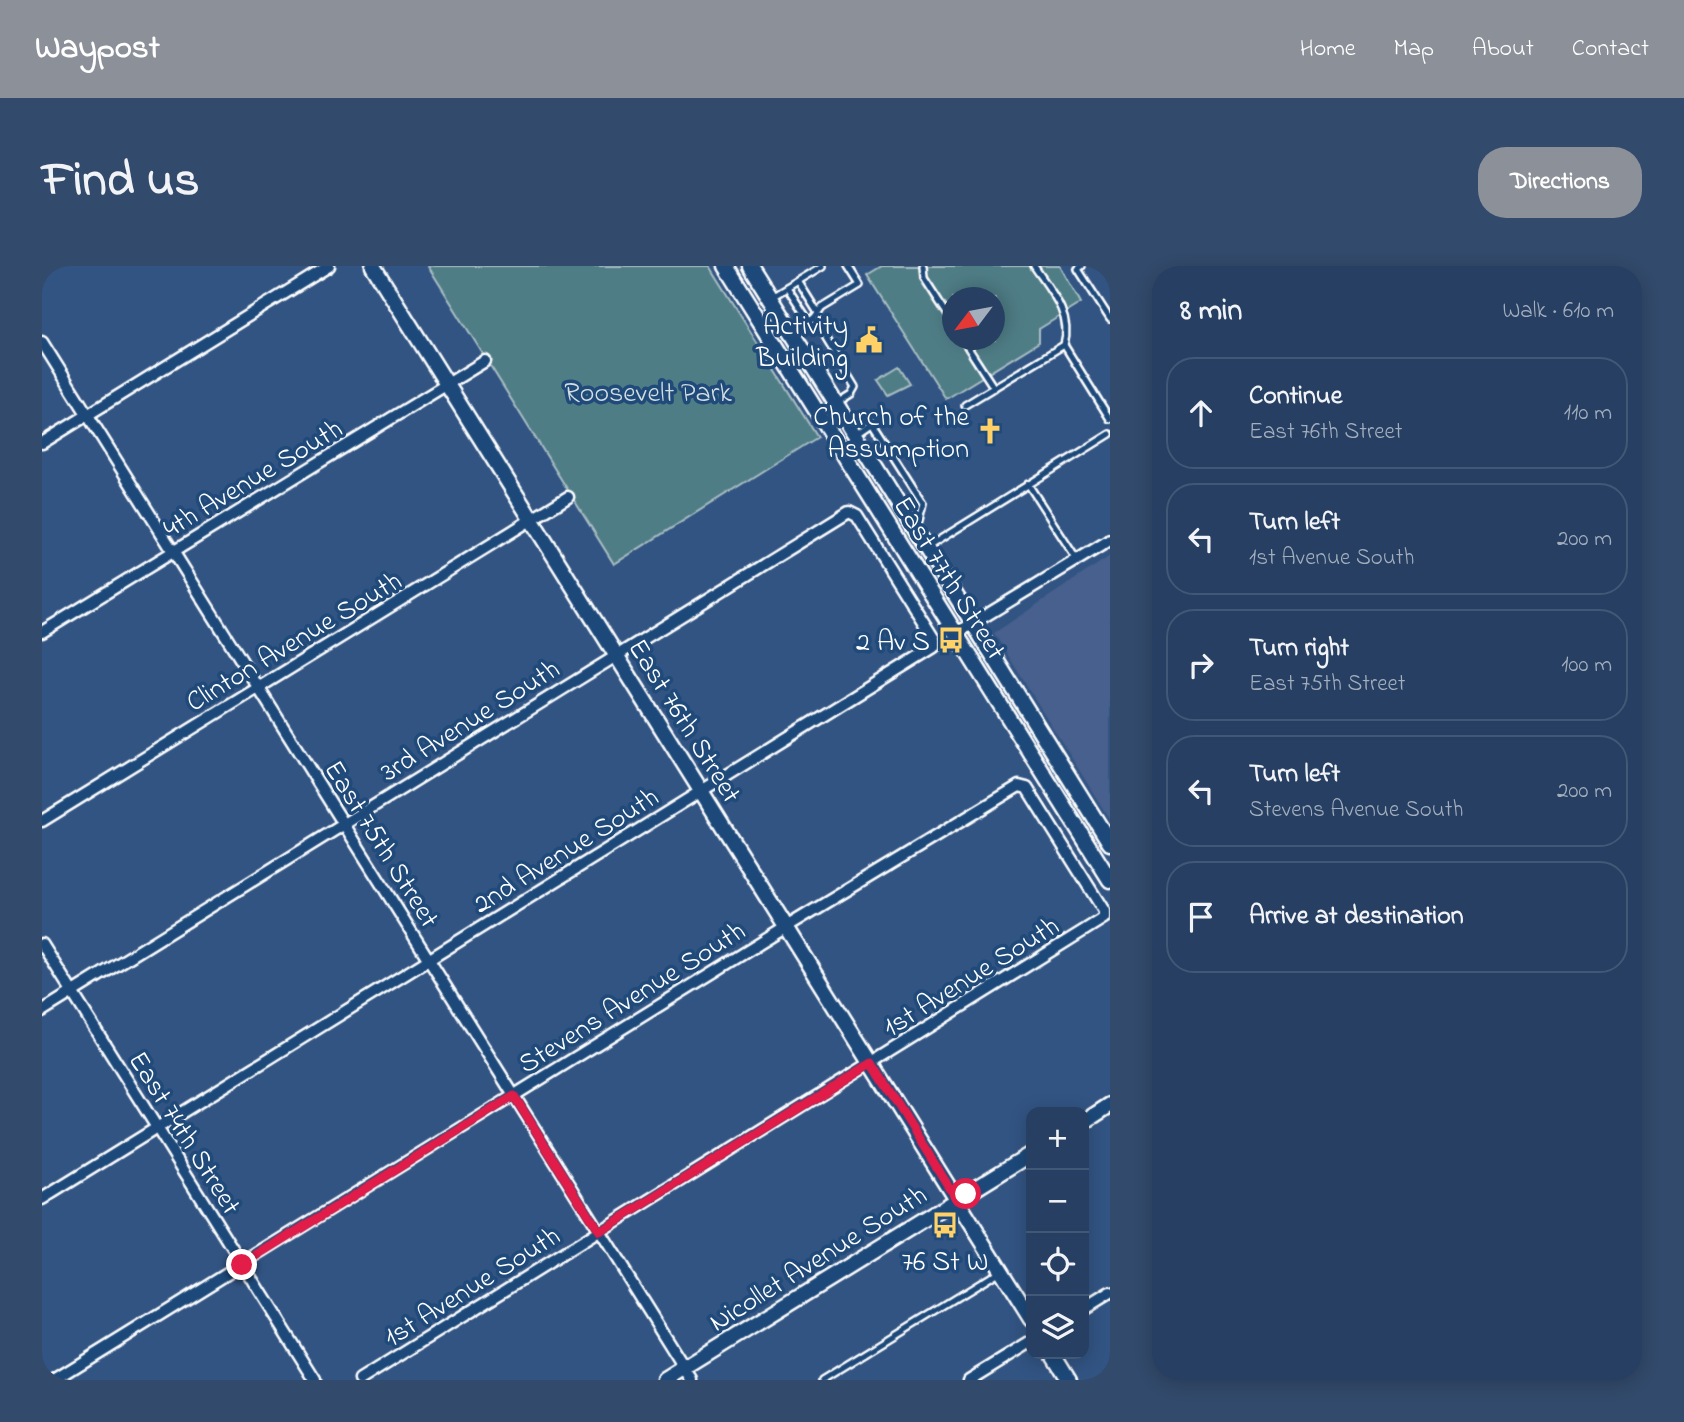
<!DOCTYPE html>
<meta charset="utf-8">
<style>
:root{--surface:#263f62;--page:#324a6b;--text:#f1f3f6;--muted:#a4afbe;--line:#425877;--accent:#8c9099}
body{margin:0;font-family:"Indie Flower",sans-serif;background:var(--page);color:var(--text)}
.controls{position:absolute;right:21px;bottom:21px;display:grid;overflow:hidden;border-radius:14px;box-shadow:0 4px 18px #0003}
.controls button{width:63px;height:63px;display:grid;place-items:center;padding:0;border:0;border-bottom:2px solid var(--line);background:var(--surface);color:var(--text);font:35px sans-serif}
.compass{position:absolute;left:900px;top:21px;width:63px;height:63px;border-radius:50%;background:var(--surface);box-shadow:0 4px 18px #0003;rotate:238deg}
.stop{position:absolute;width:21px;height:21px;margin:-16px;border:5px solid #e11d48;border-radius:50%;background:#fff}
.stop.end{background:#e11d48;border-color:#fff;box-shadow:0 2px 7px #0008}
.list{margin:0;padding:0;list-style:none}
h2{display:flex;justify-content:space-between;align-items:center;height:91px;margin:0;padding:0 28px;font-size:30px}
h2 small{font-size:23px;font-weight:400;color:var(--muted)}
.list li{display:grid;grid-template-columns:46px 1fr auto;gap:21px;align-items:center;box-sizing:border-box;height:112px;margin:0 14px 14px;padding:0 14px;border:2px solid var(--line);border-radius:28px}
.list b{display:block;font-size:26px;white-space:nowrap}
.list p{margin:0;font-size:23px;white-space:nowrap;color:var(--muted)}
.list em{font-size:23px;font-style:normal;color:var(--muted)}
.icon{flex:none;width:38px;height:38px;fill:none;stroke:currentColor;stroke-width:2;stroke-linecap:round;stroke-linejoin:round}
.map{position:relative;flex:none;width:1068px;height:1114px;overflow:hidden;border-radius:28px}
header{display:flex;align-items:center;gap:42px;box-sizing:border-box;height:98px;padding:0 35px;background:var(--accent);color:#fff}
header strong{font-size:33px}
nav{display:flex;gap:38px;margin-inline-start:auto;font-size:24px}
.intro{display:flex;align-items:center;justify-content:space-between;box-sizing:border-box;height:168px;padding:0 42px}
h1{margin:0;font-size:49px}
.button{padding:18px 32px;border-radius:28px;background:var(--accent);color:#fff;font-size:24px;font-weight:700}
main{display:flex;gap:42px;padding:0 42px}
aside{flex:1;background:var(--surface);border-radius:28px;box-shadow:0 4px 18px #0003}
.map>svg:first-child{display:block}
.built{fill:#46608d}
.green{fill:#507d86;stroke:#a8bec2;stroke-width:2;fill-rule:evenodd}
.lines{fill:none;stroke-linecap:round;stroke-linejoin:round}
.lane-casing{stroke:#fff;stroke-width:10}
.street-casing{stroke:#fff;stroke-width:15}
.secondary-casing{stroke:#fff;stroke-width:19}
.lane{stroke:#1f4a7a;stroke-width:5}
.street{stroke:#1f4a7a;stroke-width:10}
.secondary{stroke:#1f4a7a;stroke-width:14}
.route{stroke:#e11d48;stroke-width:9}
.labels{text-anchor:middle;stroke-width:7;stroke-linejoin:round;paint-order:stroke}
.poi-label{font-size:28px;fill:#fff;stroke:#1f4a7a;text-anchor:end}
.park-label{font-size:28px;fill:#d3dee1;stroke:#1f4a7a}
.street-label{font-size:28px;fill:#fff;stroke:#1f4a7a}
</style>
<header>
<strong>Waypost</strong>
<nav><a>Home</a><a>Map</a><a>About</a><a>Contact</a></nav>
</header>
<div class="intro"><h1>Find us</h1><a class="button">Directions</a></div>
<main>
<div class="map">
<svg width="1068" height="1114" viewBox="0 0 1068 1114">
<rect width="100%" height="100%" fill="#325483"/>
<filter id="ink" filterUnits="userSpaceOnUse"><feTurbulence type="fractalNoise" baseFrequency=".0143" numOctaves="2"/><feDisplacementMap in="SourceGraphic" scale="14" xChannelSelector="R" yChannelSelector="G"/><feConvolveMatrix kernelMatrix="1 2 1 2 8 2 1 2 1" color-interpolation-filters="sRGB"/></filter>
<g filter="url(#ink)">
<polygon class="built" points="1068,290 1068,554 952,367"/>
<g class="green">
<polygon points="386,0 668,0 775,171 572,298"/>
<path d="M840,0h178l21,37 -42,26v13l-93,57 -79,-124zM911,32h42v42h-42z"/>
<polygon points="857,101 868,118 846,129 836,114"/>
</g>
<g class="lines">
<g class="lane-casing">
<g id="lane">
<polyline points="881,0 882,12 911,57"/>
<path d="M992,0c16,24 39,49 30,79"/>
<polyline points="1040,0 1036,3 1068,53"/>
<polyline points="756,15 776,47"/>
<polyline points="745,22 767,56"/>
<polyline points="728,32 781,0"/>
<polyline points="772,53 813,121 809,128 777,148"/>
<polyline points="751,66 772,53 780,42 818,19 806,0"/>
<polyline points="921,74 952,122"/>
<polyline points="923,139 1022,79 1068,153"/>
<polyline points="814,168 830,157 881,237 875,263"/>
<polyline points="986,218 1035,294"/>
<polyline points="884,282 1068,168"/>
<polyline points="780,1114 956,1006"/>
</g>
</g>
<g class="street-casing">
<g id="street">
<polyline points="0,76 650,1114"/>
<polyline points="0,177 287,0"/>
<polyline points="0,366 443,95"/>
<polyline points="915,367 1068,274"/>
<polyline points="0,555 526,231"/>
<polyline points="0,678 273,1114"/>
<polyline points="0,745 807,246 815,250 892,373 892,381 0,933"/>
<polyline points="1042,1043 1068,1027"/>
<polyline points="12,1114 754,655 977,520 985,522 1062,645 1062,652 318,1114"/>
<polyline points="927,1114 989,1076"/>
</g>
</g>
<g class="secondary-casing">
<g id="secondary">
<polyline points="331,0 989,1053"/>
<polyline points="684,0 1068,614"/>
<polyline points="708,0 1068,577"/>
<polyline points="1042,856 1068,839"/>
<polyline points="1011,1088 1027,1114"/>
<polyline points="623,1114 989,888"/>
</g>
</g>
<use href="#lane" class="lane"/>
<use href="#street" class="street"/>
<use href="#secondary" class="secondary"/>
</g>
</g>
<g class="lines" filter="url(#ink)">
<polyline class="route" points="200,999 472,830 557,966 830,797 915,934 924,928"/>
</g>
<defs>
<g id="civic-bare" transform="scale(2.1)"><path d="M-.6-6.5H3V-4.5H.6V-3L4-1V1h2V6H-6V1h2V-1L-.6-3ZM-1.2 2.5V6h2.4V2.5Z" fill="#ffd166" stroke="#1f4a7a" stroke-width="2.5" paint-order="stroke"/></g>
<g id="church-bare" transform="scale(2.1)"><path d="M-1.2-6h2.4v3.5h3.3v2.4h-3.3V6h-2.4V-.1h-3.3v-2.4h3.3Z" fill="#ffd166" stroke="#1f4a7a" stroke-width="2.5" paint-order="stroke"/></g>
<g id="bus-bare" transform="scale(2.1)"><path d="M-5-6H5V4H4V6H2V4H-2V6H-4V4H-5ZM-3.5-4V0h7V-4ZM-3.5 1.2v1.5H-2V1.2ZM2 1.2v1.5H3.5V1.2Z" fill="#ffd166" stroke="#1f4a7a" stroke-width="2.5" paint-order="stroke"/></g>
</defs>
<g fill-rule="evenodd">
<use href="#civic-bare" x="827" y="74"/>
<use href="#church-bare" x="948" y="165"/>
<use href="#bus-bare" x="909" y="374"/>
<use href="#bus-bare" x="903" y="959"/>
</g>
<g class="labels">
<g class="poi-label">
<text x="806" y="68">Activity<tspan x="806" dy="32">Building</tspan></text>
<text x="927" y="159">Church of the<tspan x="927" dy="32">Assumption</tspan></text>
<text x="888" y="384">2 Av S</text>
<text x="903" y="1004" text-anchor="middle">76 St W</text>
</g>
<g class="park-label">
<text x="606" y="135">Roosevelt Park</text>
</g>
<g class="street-label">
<text transform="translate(210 211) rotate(-31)" y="10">4th Avenue South</text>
<text transform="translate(909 311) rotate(58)" y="10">East 77th Street</text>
<text transform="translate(251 374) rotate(-31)" y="10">Clinton Avenue South</text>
<text transform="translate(427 453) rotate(-32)" y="10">3rd Avenue South</text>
<text transform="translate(644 454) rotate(58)" y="10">East 76th Street</text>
<text transform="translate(341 577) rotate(58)" y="10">East 75th Street</text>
<text transform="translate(523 583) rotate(-32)" y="10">2nd Avenue South</text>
<text transform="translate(928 709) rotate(-32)" y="10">1st Avenue South</text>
<text transform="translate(589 730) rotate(-32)" y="10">Stevens Avenue South</text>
<text transform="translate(144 866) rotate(58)" y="10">East 74th Street</text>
<text transform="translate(775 991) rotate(-32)" y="10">Nicollet Avenue South</text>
<text transform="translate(429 1019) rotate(-32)" y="10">1st Avenue South</text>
</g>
</g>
</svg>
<div class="controls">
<button>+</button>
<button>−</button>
<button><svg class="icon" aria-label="locate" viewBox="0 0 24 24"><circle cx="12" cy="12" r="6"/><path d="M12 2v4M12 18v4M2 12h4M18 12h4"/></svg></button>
<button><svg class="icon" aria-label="layers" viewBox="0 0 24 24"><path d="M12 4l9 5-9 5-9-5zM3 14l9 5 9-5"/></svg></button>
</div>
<svg class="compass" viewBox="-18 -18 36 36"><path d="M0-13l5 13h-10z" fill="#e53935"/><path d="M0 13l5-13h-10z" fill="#a4afbe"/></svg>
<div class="stop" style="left:924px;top:928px"></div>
<div class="stop end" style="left:200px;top:999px"></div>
</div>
<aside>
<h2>8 min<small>Walk · 610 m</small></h2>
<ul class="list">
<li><svg class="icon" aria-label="ahead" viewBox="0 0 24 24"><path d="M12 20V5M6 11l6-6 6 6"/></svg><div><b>Continue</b><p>East 76th Street</p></div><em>110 m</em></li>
<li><svg class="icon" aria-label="left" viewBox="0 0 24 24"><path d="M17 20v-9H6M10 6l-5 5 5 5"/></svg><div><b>Turn left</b><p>1st Avenue South</p></div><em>200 m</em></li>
<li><svg class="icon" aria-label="right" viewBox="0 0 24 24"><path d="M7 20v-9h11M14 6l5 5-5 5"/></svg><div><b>Turn right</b><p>East 75th Street</p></div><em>100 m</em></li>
<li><svg class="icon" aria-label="left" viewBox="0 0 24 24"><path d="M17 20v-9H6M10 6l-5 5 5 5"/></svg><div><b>Turn left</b><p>Stevens Avenue South</p></div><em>200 m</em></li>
<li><svg class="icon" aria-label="arrive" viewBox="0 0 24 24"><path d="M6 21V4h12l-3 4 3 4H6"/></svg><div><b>Arrive at destination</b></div></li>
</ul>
</aside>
</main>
